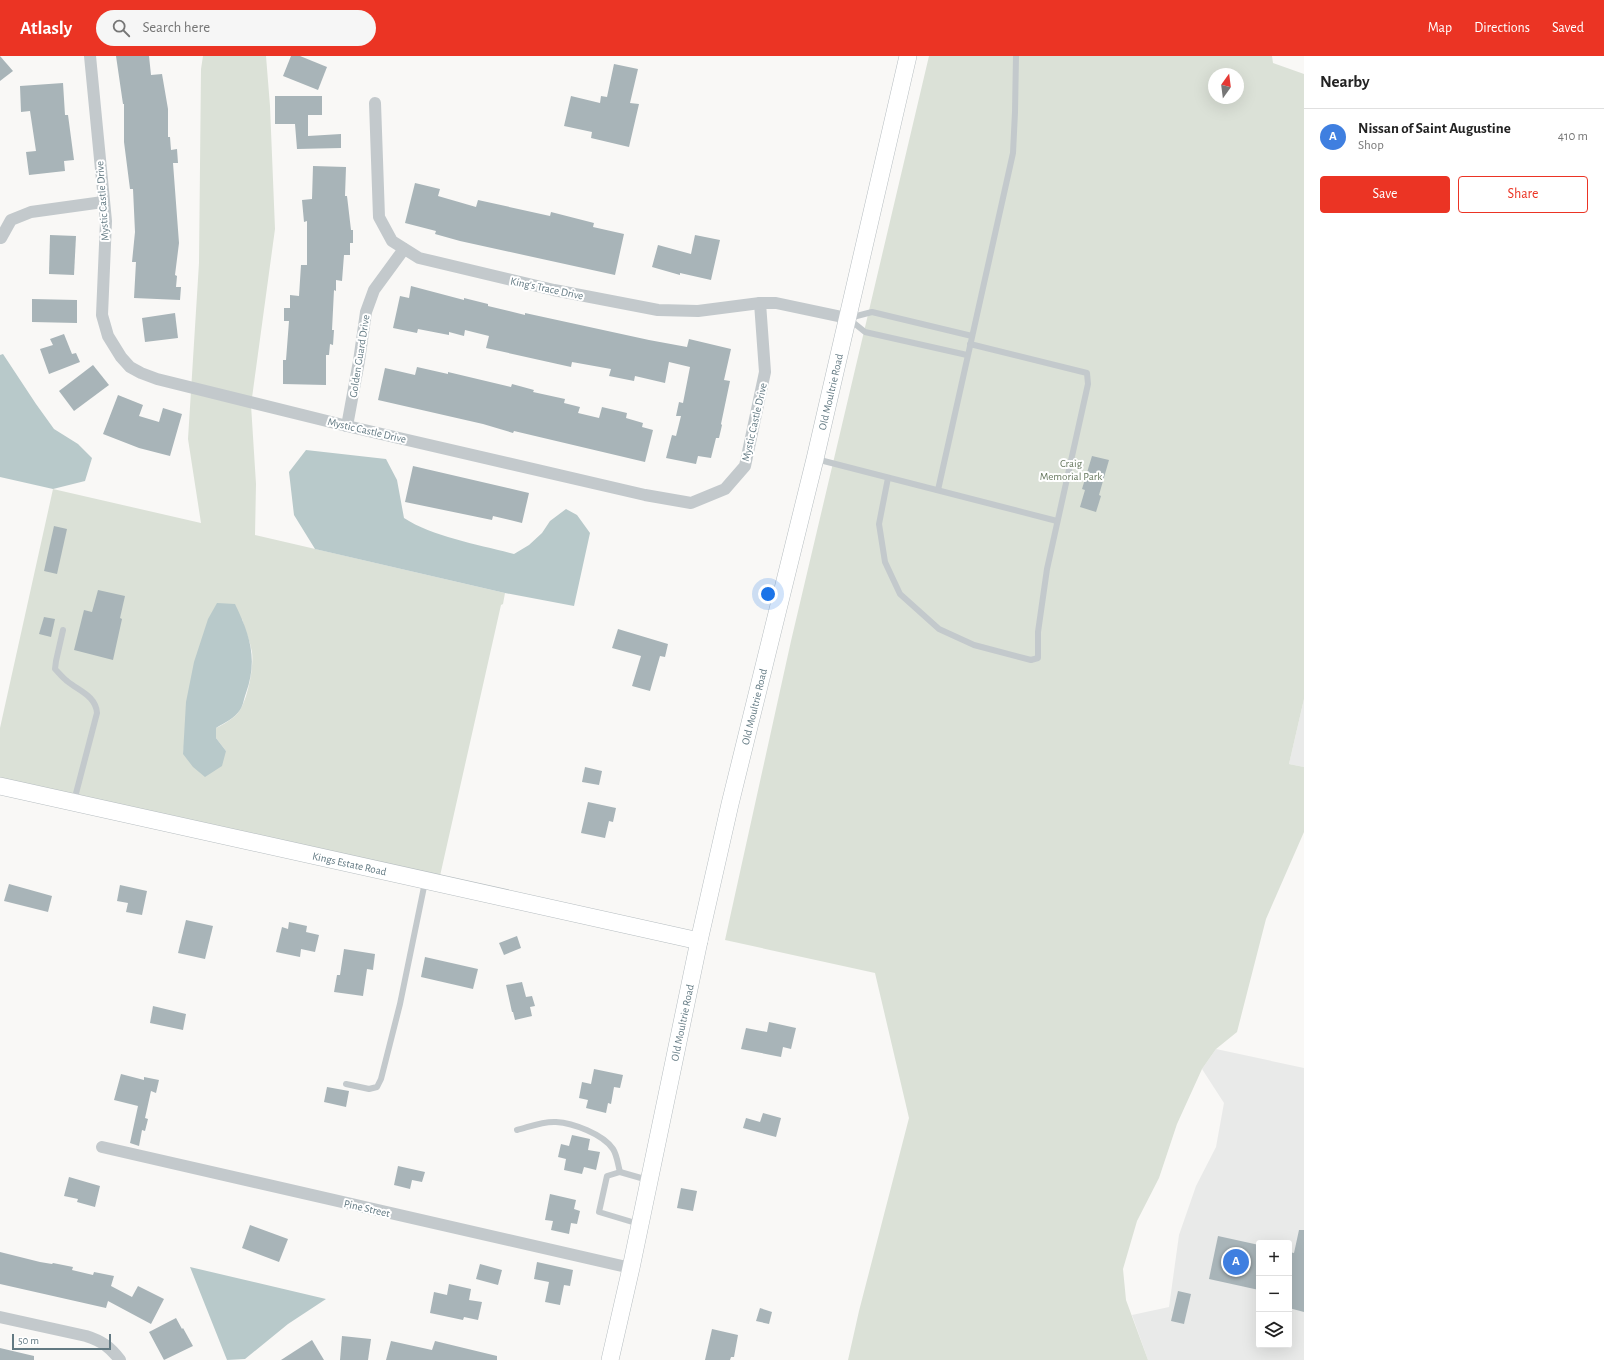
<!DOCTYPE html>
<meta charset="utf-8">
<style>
:root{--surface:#fff;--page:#f6f6f6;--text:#222;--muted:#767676;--line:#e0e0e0;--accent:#eb3424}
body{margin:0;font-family:"Alegreya Sans",sans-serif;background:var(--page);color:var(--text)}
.controls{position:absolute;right:12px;bottom:12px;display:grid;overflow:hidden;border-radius:4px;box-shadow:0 4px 16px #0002}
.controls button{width:36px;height:36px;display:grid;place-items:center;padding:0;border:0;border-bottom:1px solid var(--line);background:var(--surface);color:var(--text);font:20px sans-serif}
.compass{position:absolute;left:1208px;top:12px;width:36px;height:36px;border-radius:50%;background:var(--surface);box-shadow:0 4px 16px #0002;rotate:14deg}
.scale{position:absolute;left:12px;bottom:10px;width:99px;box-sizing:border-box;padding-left:4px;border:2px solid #627982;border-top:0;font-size:11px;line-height:14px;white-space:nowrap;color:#627982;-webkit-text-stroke:3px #fff;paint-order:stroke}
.you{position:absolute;left:768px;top:538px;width:14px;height:14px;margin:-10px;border:3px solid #fff;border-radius:50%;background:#1a73e8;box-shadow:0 0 0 6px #1a73e833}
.badge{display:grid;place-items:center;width:26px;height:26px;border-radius:50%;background:var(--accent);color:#fff;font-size:13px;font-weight:700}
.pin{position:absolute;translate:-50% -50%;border:2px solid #fff;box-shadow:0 1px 4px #0006}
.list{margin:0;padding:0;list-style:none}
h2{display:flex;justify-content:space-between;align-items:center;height:52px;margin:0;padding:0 16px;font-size:17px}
h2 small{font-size:13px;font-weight:400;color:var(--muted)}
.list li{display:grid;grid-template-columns:26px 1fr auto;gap:12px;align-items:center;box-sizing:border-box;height:56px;padding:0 16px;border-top:1px solid var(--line)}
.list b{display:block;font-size:15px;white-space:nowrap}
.list p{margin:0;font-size:13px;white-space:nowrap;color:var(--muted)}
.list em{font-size:13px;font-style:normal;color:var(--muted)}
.actions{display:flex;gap:8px;padding:12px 16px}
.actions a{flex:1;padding:9px 0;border:1px solid var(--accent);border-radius:4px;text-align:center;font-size:14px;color:var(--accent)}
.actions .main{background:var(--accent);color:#fff}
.icon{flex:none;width:22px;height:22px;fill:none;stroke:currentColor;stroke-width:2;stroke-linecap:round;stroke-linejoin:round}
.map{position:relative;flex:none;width:1304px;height:1304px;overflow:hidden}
header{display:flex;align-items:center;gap:24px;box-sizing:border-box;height:56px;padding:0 20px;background:var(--accent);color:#fff}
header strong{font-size:19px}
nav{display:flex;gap:22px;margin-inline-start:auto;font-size:14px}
.search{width:280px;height:36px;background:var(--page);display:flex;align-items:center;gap:10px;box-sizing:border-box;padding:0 14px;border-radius:22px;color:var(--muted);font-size:15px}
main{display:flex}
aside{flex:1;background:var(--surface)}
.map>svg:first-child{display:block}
.built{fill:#e9eae9;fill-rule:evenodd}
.green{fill:#dbe1d7;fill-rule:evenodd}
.water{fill:#b8c9ca}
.building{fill:#a8b4b8}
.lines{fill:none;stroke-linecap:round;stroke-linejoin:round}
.secondary-casing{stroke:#b6bdc0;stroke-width:18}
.lane{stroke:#c3c9cc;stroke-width:6}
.street{stroke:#c3c9cc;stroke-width:12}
.secondary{stroke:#fff;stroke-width:17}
.labels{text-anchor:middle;stroke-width:4;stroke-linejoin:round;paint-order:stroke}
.street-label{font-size:11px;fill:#627982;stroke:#fff}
.park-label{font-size:11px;fill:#697a61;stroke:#fff}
</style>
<header>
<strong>Atlasly</strong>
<div class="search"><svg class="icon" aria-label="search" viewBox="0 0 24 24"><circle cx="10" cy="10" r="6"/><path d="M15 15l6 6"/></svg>Search here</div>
<nav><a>Map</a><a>Directions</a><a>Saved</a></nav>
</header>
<main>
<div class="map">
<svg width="1304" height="1304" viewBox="0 0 1304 1304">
<rect width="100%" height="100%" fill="#f9f8f6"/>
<g class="built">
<polygon points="1304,643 1304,711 1289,708"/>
<path d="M1216,993l88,19v292h-156l-16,-45 37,-8 10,-72 17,-49 20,-39 8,-44 -22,-34zM1259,1187h30v102h-30z"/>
</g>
<g class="green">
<path d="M203,0h63l4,50 5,123 -24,176 5,79 -1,51 250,58 -2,11 -2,1 -61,271 -440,-98v-50l53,-239 148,34 -13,-84 11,-176 2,-194zM242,563c3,11 8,22 10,33 2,14 -4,46 -12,58 -5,8 -16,14 -24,18v10l10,13 -43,3 3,-21z"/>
<path d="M929,0h343l1,7 31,11v625l-15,65 15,3v65l-38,87 -29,113 -21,17 -14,20 -25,55 -18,54 -22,43 -14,48 3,31 22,60h-300l11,-49 50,-193 -34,-145 -150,-33 66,-299zM1214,18h24v24h-24z"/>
</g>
<g class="water">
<polygon points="3,298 36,348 54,373 78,388 92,402 85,425 53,433 0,421 0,299"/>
<path d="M306,394l80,9 11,21 7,38c29,19 77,27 110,36l15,-9 13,-12 8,-12 16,-12 11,6 13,18 -16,73 -69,-13 -190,-44 -21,-34 -5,-43z"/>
<path d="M217,547l18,1c15,31 23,55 11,89 -2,5 -3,13 -6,17 -5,8 -16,13 -24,18v10l10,13 -4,15 -17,11 -12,-10 -10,-13 3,-52 8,-40 14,-43z"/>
<polygon points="190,1211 326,1243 288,1268 245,1303 227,1304"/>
</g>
<g class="building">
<polygon points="0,0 13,15 0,25"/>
<polygon points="116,0 149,0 151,19 162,18 168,53 168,81 170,81 171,94 177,93 178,107 173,107 179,187 175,219 177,220 176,231 181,231 180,244 134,242 136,206 132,206 135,176 133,133 130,133 124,86 124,48 123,48"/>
<polygon points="291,0 300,0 327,11 318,34 283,20"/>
<polygon points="614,8 638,13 630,47 639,48 629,91 591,82 592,76 564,70 571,40 600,47 601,40 607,41"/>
<polygon points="63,27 65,59 68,59 74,104 64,105 65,115 29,119 26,96 36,95 30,55 21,56 20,30"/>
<polygon points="275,40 322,40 322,59 308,59 308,80 341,78 341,92 297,93 295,68 275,68"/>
<polygon points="313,110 346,111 345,140 347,140 351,174 353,174 353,187 350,187 350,199 344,199 342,225 336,224 336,235 334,234 332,274 334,274 333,289 330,288 329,299 326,299 326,329 283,328 283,304 286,304 289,265 284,265 284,252 290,252 290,239 299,240 301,209 307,209 307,165 304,166 302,144 312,143"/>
<polygon points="415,127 440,133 438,140 476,151 478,144 550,160 551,156 594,167 593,171 624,178 615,219 460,185 435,178 436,175 405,167"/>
<polygon points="50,179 76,180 74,219 49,218"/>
<polygon points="695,179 720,184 711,224 680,217 680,219 652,211 658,189 691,198"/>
<polygon points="411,230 464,244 464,242 488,248 488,250 525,259 525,257 649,284 687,291 689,283 731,293 724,324 730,325 721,368 722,369 719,382 716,382 711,402 698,400 696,408 666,402 672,379 676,380 681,360 676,360 679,346 683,347 690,311 669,306 665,327 635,320 634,325 609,320 611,313 572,306 571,311 486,292 489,280 465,274 464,280 449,276 449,279 418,273 417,277 393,272 400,240 409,242"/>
<polygon points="32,243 77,244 77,267 32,266"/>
<polygon points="175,257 178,282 145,286 142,262"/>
<polygon points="64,278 72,298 76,297 80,306 49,318 40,293 53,289 50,283"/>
<polygon points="93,309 109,329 74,355 59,335"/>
<polygon points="417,311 448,318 448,316 511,331 512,328 534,334 533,336 565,343 564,347 580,351 578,357 599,362 602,351 627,357 626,362 643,367 642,371 653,374 645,406 514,375 513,377 483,368 378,344 385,312 415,319"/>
<polygon points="118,339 143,349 139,360 159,366 163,352 182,358 170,400 139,392 103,378"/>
<polygon points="1092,400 1109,404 1099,439 1101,440 1096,456 1080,451 1085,434 1082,433"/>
<polygon points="413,410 529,437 522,467 493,460 492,464 405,446"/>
<polygon points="54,470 67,473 57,518 44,515"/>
<polygon points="98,534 125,540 120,562 122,563 113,604 74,594 84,554 92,556"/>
<polygon points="44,561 55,563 51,581 39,578"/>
<polygon points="618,573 668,588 665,601 660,600 650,635 632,630 641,600 612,592"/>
<polygon points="585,711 602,715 599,729 582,726"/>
<polygon points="588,746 616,752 613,766 609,765 605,782 581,777"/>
<polygon points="9,828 52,840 48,856 4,845"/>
<polygon points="120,829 147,835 142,859 126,856 128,847 117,845"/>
<polygon points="186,864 213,870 205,903 178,897"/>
<polygon points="289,866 307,870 306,876 319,879 315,896 301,893 300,901 276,896 282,871 288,873"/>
<polygon points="517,880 521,892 504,899 499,887"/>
<polygon points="344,893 375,898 373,914 367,913 363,940 334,936 337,919 340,919"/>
<polygon points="425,901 478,913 473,933 421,921"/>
<polygon points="522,926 526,941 532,940 535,950 530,951 532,960 515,964 513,956 512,956 506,929"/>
<polygon points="153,950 186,958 183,974 150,967"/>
<polygon points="769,966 796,972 791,993 783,991 781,1001 741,993 746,972 767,976"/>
<polygon points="594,1013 623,1019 620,1032 614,1031 611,1048 608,1047 606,1057 586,1052 588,1044 579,1042 582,1026 591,1028"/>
<polygon points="121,1018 144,1024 144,1021 159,1024 156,1037 151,1035 145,1062 148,1063 145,1075 142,1074 139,1090 130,1087 138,1050 114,1044"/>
<polygon points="327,1031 349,1035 346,1051 324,1046"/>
<polygon points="763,1057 781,1062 776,1081 743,1072 746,1062 760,1066"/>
<polygon points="572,1079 590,1083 588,1094 600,1096 596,1114 584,1111 582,1118 564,1114 566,1103 558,1101 561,1088 569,1090"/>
<polygon points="398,1110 425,1116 422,1126 412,1124 410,1133 394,1129"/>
<polygon points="69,1121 100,1130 95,1151 77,1146 78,1143 64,1140"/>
<polygon points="681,1132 697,1135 693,1155 677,1152"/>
<polygon points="550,1138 576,1144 574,1153 580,1155 577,1168 571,1167 569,1178 551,1174 553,1165 545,1164"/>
<polygon points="250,1169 288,1183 279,1206 242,1192"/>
<polygon points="1299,1174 1304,1174 1304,1256 1289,1252 1289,1196 1294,1197"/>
<polygon points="1218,1180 1259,1189 1259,1234 1209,1223"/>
<polygon points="0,1196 40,1206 52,1208 53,1207 73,1211 72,1214 93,1219 94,1216 114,1220 111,1230 132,1241 138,1230 164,1243 151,1268 108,1245 106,1252 0,1228"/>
<polygon points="537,1206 573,1214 570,1230 564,1229 560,1249 545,1246 549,1226 534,1223"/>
<polygon points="480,1208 502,1214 498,1229 476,1223"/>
<polygon points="449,1228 471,1233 469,1244 482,1246 478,1264 464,1261 463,1264 430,1257 434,1236 447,1239"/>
<polygon points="1178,1235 1191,1238 1184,1268 1171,1265"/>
<polygon points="760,1252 772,1256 769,1268 756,1265"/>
<polygon points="176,1262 182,1273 183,1272 193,1290 164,1304 149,1276"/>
<polygon points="712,1273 738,1279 734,1301 731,1301 730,1304 705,1304"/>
<polygon points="342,1280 371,1283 368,1304 340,1304"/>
<polygon points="312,1284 324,1304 281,1304"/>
<polygon points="391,1285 432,1294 435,1285 497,1300 497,1304 386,1304"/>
<polygon points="0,1292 34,1300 34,1304 0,1304"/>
</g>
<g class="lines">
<g class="secondary-casing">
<g id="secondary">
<path id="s1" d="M0,730l699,155"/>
<path id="s2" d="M610,1304l21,-92 68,-327 31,-137 85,-345 93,-403"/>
</g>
</g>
<g class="lane">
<polyline points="849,262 872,256 972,280"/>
<polyline points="849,263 865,276 967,299"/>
<polyline points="816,403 1057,465"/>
<polyline points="888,422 879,468 885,506 900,538 939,573 974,589 1031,604 1038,602 1038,576 1047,513 1088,328 1087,317 970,288"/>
<polyline points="938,434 1013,97 1015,56 1016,0"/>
<path d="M63,574l-7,31 -1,8c4,4 8,9 12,12 12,10 29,15 30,32l-23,88"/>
<polyline points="346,1028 369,1033 377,1031 381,1023 400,948 425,826"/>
<path d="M517,1074c12,-3 26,-9 39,-8 17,1 47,12 57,27 4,6 5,16 7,23"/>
<polyline points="639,1168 599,1156 607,1120 620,1116 648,1124"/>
</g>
<g class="street">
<polyline points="90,0 106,165 102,259 108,280 121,301 130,311 141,317 157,323 347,370 645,439 691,447 725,433 745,410 765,316 760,247"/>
<polyline points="375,47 379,161 392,185 419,202 554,234 658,254 698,255 760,247 776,247 847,262"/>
<polyline points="1,182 11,164 31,156 103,146"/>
<polyline points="347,370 359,305 366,256 374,234 404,193"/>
<polyline points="102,1091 631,1212"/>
<path d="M0,1261l86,19c16,5 24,11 34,24"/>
</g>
<use href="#secondary" class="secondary"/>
</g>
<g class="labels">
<g class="street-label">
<text transform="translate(102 145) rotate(-94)" y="4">Mystic Castle Drive</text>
<text transform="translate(547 232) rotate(12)" y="4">King's Trace Drive</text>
<text transform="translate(359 300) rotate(-81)" y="4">Golden Guard Drive</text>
<text dy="4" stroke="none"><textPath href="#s2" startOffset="993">Old Moultrie Road</textPath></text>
<text transform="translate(754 366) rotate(-77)" y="4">Mystic Castle Drive</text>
<text transform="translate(367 374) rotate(13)" y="4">Mystic Castle Drive</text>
<text dy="4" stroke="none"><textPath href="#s2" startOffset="669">Old Moultrie Road</textPath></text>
<text dy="4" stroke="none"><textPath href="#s1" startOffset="358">Kings Estate Road</textPath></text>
<text dy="4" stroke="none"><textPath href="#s2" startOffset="345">Old Moultrie Road</textPath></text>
<text transform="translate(367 1152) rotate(13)" y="4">Pine Street</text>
</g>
<g class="park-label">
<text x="1071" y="411">Craig<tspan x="1071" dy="13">Memorial Park</tspan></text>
</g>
</g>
</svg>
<div class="controls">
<button>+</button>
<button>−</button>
<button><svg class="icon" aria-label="layers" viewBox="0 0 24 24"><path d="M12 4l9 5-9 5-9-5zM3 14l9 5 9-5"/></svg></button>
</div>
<svg class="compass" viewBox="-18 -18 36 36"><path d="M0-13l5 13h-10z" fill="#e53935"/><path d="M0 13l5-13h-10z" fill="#767676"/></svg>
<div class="scale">50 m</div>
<div class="you"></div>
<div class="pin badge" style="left:1236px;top:1206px;background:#3f7fe0">A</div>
</div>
<aside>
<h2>Nearby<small></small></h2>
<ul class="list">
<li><span class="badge" style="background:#3f7fe0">A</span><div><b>Nissan of Saint Augustine</b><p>Shop</p></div><em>410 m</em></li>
</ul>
<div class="actions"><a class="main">Save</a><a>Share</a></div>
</aside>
</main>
